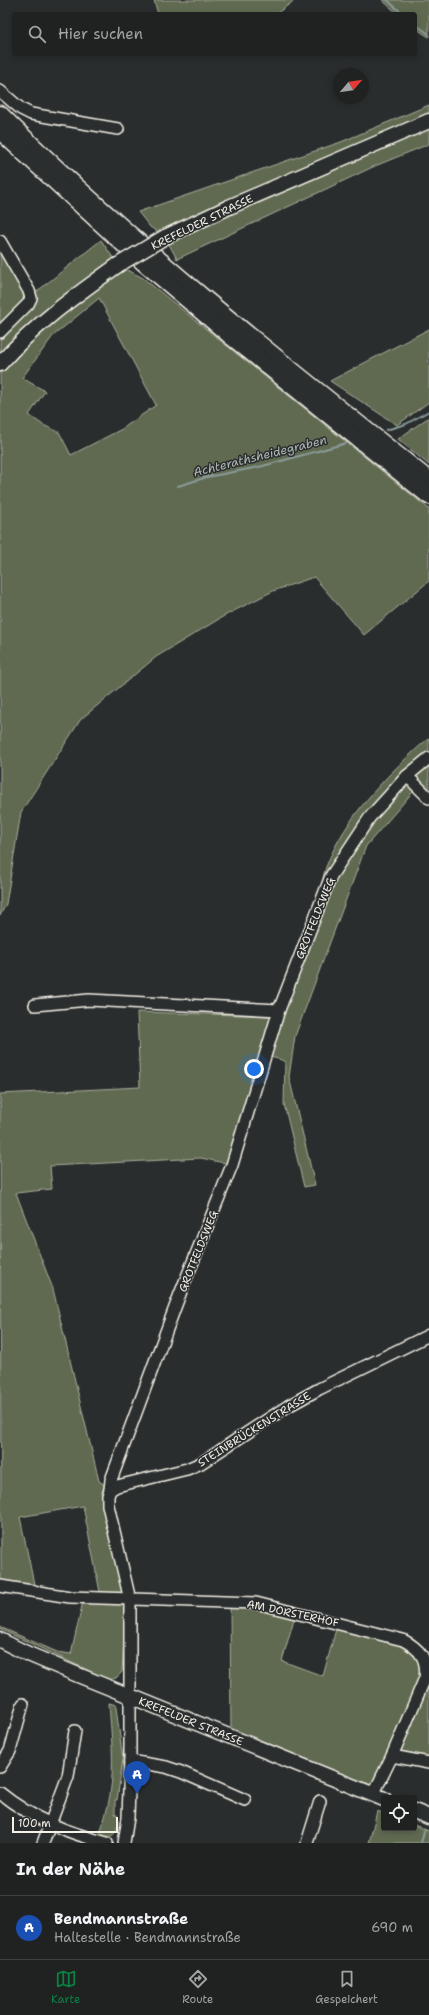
<!DOCTYPE html>
<html lang="de">
<meta charset="utf-8">
<style>
:root{--surface:#202222;--page:#2d2f2f;--text:#f1f3f6;--muted:#a2a4a5;--line:#3d3f40;--accent:#0b8043}
body{margin:0;font-family:"Shantell Sans",sans-serif;background:var(--page);color:var(--text)}
.controls{position:absolute;right:12px;bottom:12px;display:grid;overflow:hidden;border-radius:4px;box-shadow:0 2px 6px #0003}
.controls button{width:36px;height:36px;display:grid;place-items:center;padding:0;border:0;border-bottom:1px solid var(--line);background:var(--surface);color:var(--text);font:20px sans-serif}
.compass{position:absolute;left:333px;top:68px;width:36px;height:36px;border-radius:50%;background:var(--surface);box-shadow:0 2px 6px #0003;rotate:61deg}
.scale{position:absolute;left:12px;bottom:10px;width:106px;box-sizing:border-box;padding-left:4px;border:2px solid #f4f1e8;border-top:0;font-size:11px;line-height:14px;white-space:nowrap;color:#f4f1e8;-webkit-text-stroke:3px #2a2d2e;paint-order:stroke}
.you{position:absolute;left:254px;top:1069px;width:14px;height:14px;margin:-10px;border:3px solid #fff;border-radius:50%;background:#1a73e8;box-shadow:0 0 0 6px #1a73e833}
.badge{display:grid;place-items:center;width:26px;height:26px;border-radius:50%;background:var(--accent);color:#fff;font-size:13px;font-weight:700}
.pin{position:absolute;translate:-50% -33px;filter:drop-shadow(0 1px 2px #0008)}
.pin::after{content:'';position:absolute;top:21px;width:14px;height:12px;background:inherit;clip-path:polygon(0 0,100% 0,50% 100%)}
.list{margin:0;padding:0;list-style:none}
h2{display:flex;justify-content:space-between;align-items:center;height:52px;margin:0;padding:0 16px;font-size:17px}
h2 small{font-size:13px;font-weight:400;color:var(--muted)}
.list li{display:grid;grid-template-columns:26px 1fr auto;gap:12px;align-items:center;box-sizing:border-box;height:64px;padding:0 16px;border-top:1px solid var(--line)}
.list b{display:block;font-size:15px;white-space:nowrap}
.list p{margin:0;font-size:13px;white-space:nowrap;color:var(--muted)}
.list em{font-size:13px;font-style:normal;color:var(--muted)}
.icon{flex:none;width:22px;height:22px;fill:none;stroke:currentColor;stroke-width:2;stroke-linecap:round;stroke-linejoin:round}
.map{position:relative;flex:none;width:429px;height:1843px;overflow:hidden}
.search{position:absolute;background:var(--surface);box-shadow:0 2px 6px #0003;left:12px;right:12px;top:12px;height:44px;display:flex;align-items:center;gap:10px;box-sizing:border-box;padding:0 14px;border-radius:4px;color:var(--muted);font-size:15px}
.sheet{height:116px;background:var(--surface)}
nav{display:flex;justify-content:space-around;align-items:center;box-sizing:border-box;height:56px;border-top:1px solid var(--line);background:var(--surface);font-size:11px;color:var(--muted)}
nav a{display:grid;justify-items:center;gap:2px}
nav .on{color:var(--accent)}
.map>svg:first-child{display:block}
.green{fill:#606a51;stroke:#aaae9c;fill-rule:evenodd}
.lines{fill:none;stroke-linecap:round;stroke-linejoin:round}
.stream{stroke:#8b9c9b;stroke-width:2}
.minor-casing{stroke:#f4f1e8;stroke-width:14}
.major-casing{stroke:#f4f1e8;stroke-width:17}
.highway-casing{stroke:#f4f1e8;stroke-width:19}
.minor{stroke:#2a2d2e;stroke-width:11}
.major{stroke:#2a2d2e;stroke-width:14}
.highway{stroke:#2a2d2e;stroke-width:16}
.major-bridge-casing{stroke:#f4f1e8;stroke-width:17;stroke-linecap:butt}
.major-bridge{stroke:#2a2d2e;stroke-width:14}
.labels{text-anchor:middle;stroke-width:3;stroke-linejoin:round;paint-order:stroke}
.street-label{font-size:11px;fill:#f4f1e8;stroke:#2a2d2e}
.water-label{font-size:12px;font-style:italic;fill:#aeb8b4;stroke:#2a2d2e}
</style>
<div class="map">
<svg width="429" height="1843" viewBox="0 0 429 1843">
<rect width="100%" height="100%" fill="#2a2d2e"/>
<filter id="ink" filterUnits="userSpaceOnUse"><feTurbulence type="fractalNoise" baseFrequency=".025" numOctaves="2"/><feDisplacementMap in="SourceGraphic" scale="8" xChannelSelector="R" yChannelSelector="G"/><feConvolveMatrix kernelMatrix="1 2 1 2 8 2 1 2 1" color-interpolation-filters="sRGB"/></filter>
<g filter="url(#ink)">
<g class="green">
<polygon points="154,0 295,0 276,14 158,14"/>
<polygon points="382,0 429,0 429,37 415,28 415,14 398,14"/>
<polygon points="429,105 429,144 375,166 177,259 165,237 150,227 138,212 341,142"/>
<path d="M101,240l17,25 25,13 286,231v72l-65,54 -50,-58 -41,14 -49,25 -68,41 -75,62 -60,93 -15,92 -6,12v-580l35,-43zM99,298l57,107 -34,24 -51,26 -12,-23 -16,-7 -14,-10 16,-24 -23,-13 31,-42z"/>
<path d="M0,252c8,12 29,39 22,53 -4,8 -15,15 -22,22z"/>
<polygon points="429,329 429,402 397,425 330,381"/>
<polygon points="429,417 429,465 398,439"/>
<path d="M429,738v59l-11,-11 -52,60 -71,190 -6,41 26,108 -11,2 -20,-83 1,-43 -18,-5 52,-162c3,-9 4,-18 7,-27 19,-50 63,-95 103,-129z"/>
<polygon points="137,1012 272,1016 229,1164 201,1158 50,1166 52,1189 16,1193 53,1289 99,1481 105,1485 101,1493 124,1589 122,1594 101,1597 83,1506 20,1517 34,1584 1,1582 0,1094 140,1087"/>
<polygon points="84,1597 126,1602 122,1672 116,1678 109,1680 0,1629 0,1627 57,1652 71,1654"/>
<polygon points="230,1602 296,1612 282,1661 323,1676 338,1622 420,1651 423,1678 374,1786 231,1731"/>
<polygon points="429,1669 429,1760 398,1753"/>
<path d="M109,1703l7,2v3l7,51 -6,41h-2v14h2l2,8 -4,11 -5,4 -11,-1c4,-13 9,-27 11,-41 5,-31 1,-62 -1,-92z"/>
<polygon points="377,1811 384,1813 384,1828 414,1828 414,1825 429,1831 429,1843 369,1843"/>
</g>
<g class="lines">
<g class="stream">
<polyline points="387,0 403,14"/>
<polyline points="415,24 429,34"/>
<polyline points="386,430 406,424 429,411"/>
<polyline points="178,486 207,477 259,467 347,443"/>
<polyline points="421,1843 424,1831"/>
</g>
<g class="minor-casing">
<g id="minor">
<polyline points="0,91 21,109 31,114 118,129"/>
<polyline points="0,241 29,291 31,298 28,304 0,332"/>
<polyline points="407,776 429,798"/>
<polyline points="35,1005 89,1000 279,1010"/>
<polyline points="110,1490 111,1480 180,1294 232,1165 279,1010 331,876 370,817 407,776 429,758"/>
<path d="M0,1586l70,11 186,6 147,37c17,9 25,19 22,38l-33,78"/>
<polyline points="130,1761 166,1767 181,1772 245,1800"/>
<polyline points="0,1767 10,1751 23,1704"/>
<path d="M0,1793c32,26 68,40 107,50"/>
<polyline points="373,1795 392,1756 429,1763"/>
<polyline points="43,1843 68,1776 75,1731"/>
<polyline points="124,1843 128,1818 130,1761 130,1600 108,1505 108,1496 110,1490 117,1486 187,1469 201,1463 288,1406 319,1389 429,1335"/>
<polyline points="307,1843 320,1801"/>
</g>
</g>
<g class="major-casing">
<g id="major">
<polyline points="165,237 229,207 429,121"/>
<path d="M0,364c34,-39 76,-69 118,-99"/>
<polyline points="0,1640 26,1653 78,1675 384,1799"/>
<polyline points="414,1811 429,1817"/>
</g>
</g>
<g class="highway-casing">
<g id="highway">
<path d="M0,114c134,132 282,249 429,366"/>
<polyline points="0,131 144,263 228,334 429,496"/>
</g>
</g>
<use href="#minor" class="minor"/>
<use href="#major" class="major"/>
<use href="#highway" class="highway"/>
<g class="major-bridge-casing">
<polyline id="major-bridge" points="118,265 165,237"/>
</g>
<use href="#major-bridge" class="major-bridge"/>
</g>
</g>
<g class="labels">
<g class="street-label">
<text transform="translate(202 222) rotate(-26)" y="4">KREFELDER STRASSE</text>
<text transform="translate(315 918) rotate(-68)" y="4">GROTFELDSWEG</text>
<text transform="translate(198 1251) rotate(-68)" y="4">GROTFELDSWEG</text>
<text transform="translate(254 1429) rotate(-32)" y="4">STEINBRÜCKENSTRASSE</text>
<text transform="translate(293 1613) rotate(12)" y="4">AM DORSTERHOF</text>
<text transform="translate(191 1721) rotate(22)" y="4">KREFELDER STRASSE</text>
</g>
<g class="water-label">
<text transform="translate(260 456) rotate(-14)" y="4">Achterathsheidegraben</text>
</g>
</g>
</svg>
<div class="controls">
<button><svg class="icon" aria-label="locate" viewBox="0 0 24 24"><circle cx="12" cy="12" r="6"/><path d="M12 2v4M12 18v4M2 12h4M18 12h4"/></svg></button>
</div>
<svg class="compass" viewBox="-18 -18 36 36"><path d="M0-13l5 13h-10z" fill="#e53935"/><path d="M0 13l5-13h-10z" fill="#a2a4a5"/></svg>
<div class="scale">100 m</div>
<div class="you"></div>
<div class="pin badge" style="left:137px;top:1794px;background:#1a4fb4">A</div>
<div class="search"><svg class="icon" aria-label="search" viewBox="0 0 24 24"><circle cx="10" cy="10" r="6"/><path d="M15 15l6 6"/></svg>Hier suchen</div>
</div>
<section class="sheet">
<h2>In der Nähe<small></small></h2>
<ul class="list">
<li><span class="badge" style="background:#1a4fb4">A</span><div><b>Bendmannstraße</b><p>Haltestelle · Bendmannstraße</p></div><em>690 m</em></li>
</ul>
</section>
<nav>
<a class="on"><svg class="icon" aria-label="map" viewBox="0 0 24 24"><path d="M3 6l6-2 6 2 6-2v14l-6 2-6-2-6 2zM9 4v14M15 6v14"/></svg>Karte</a>
<a><svg class="icon" aria-label="directions" viewBox="0 0 24 24"><path d="M12 3l9 9-9 9-9-9zM9 14v-3h6M13 9l2 2-2 2"/></svg>Route</a>
<a><svg class="icon" aria-label="saved" viewBox="0 0 24 24"><path d="M7 4h10v16l-5-4-5 4z"/></svg>Gespeichert</a>
</nav>
